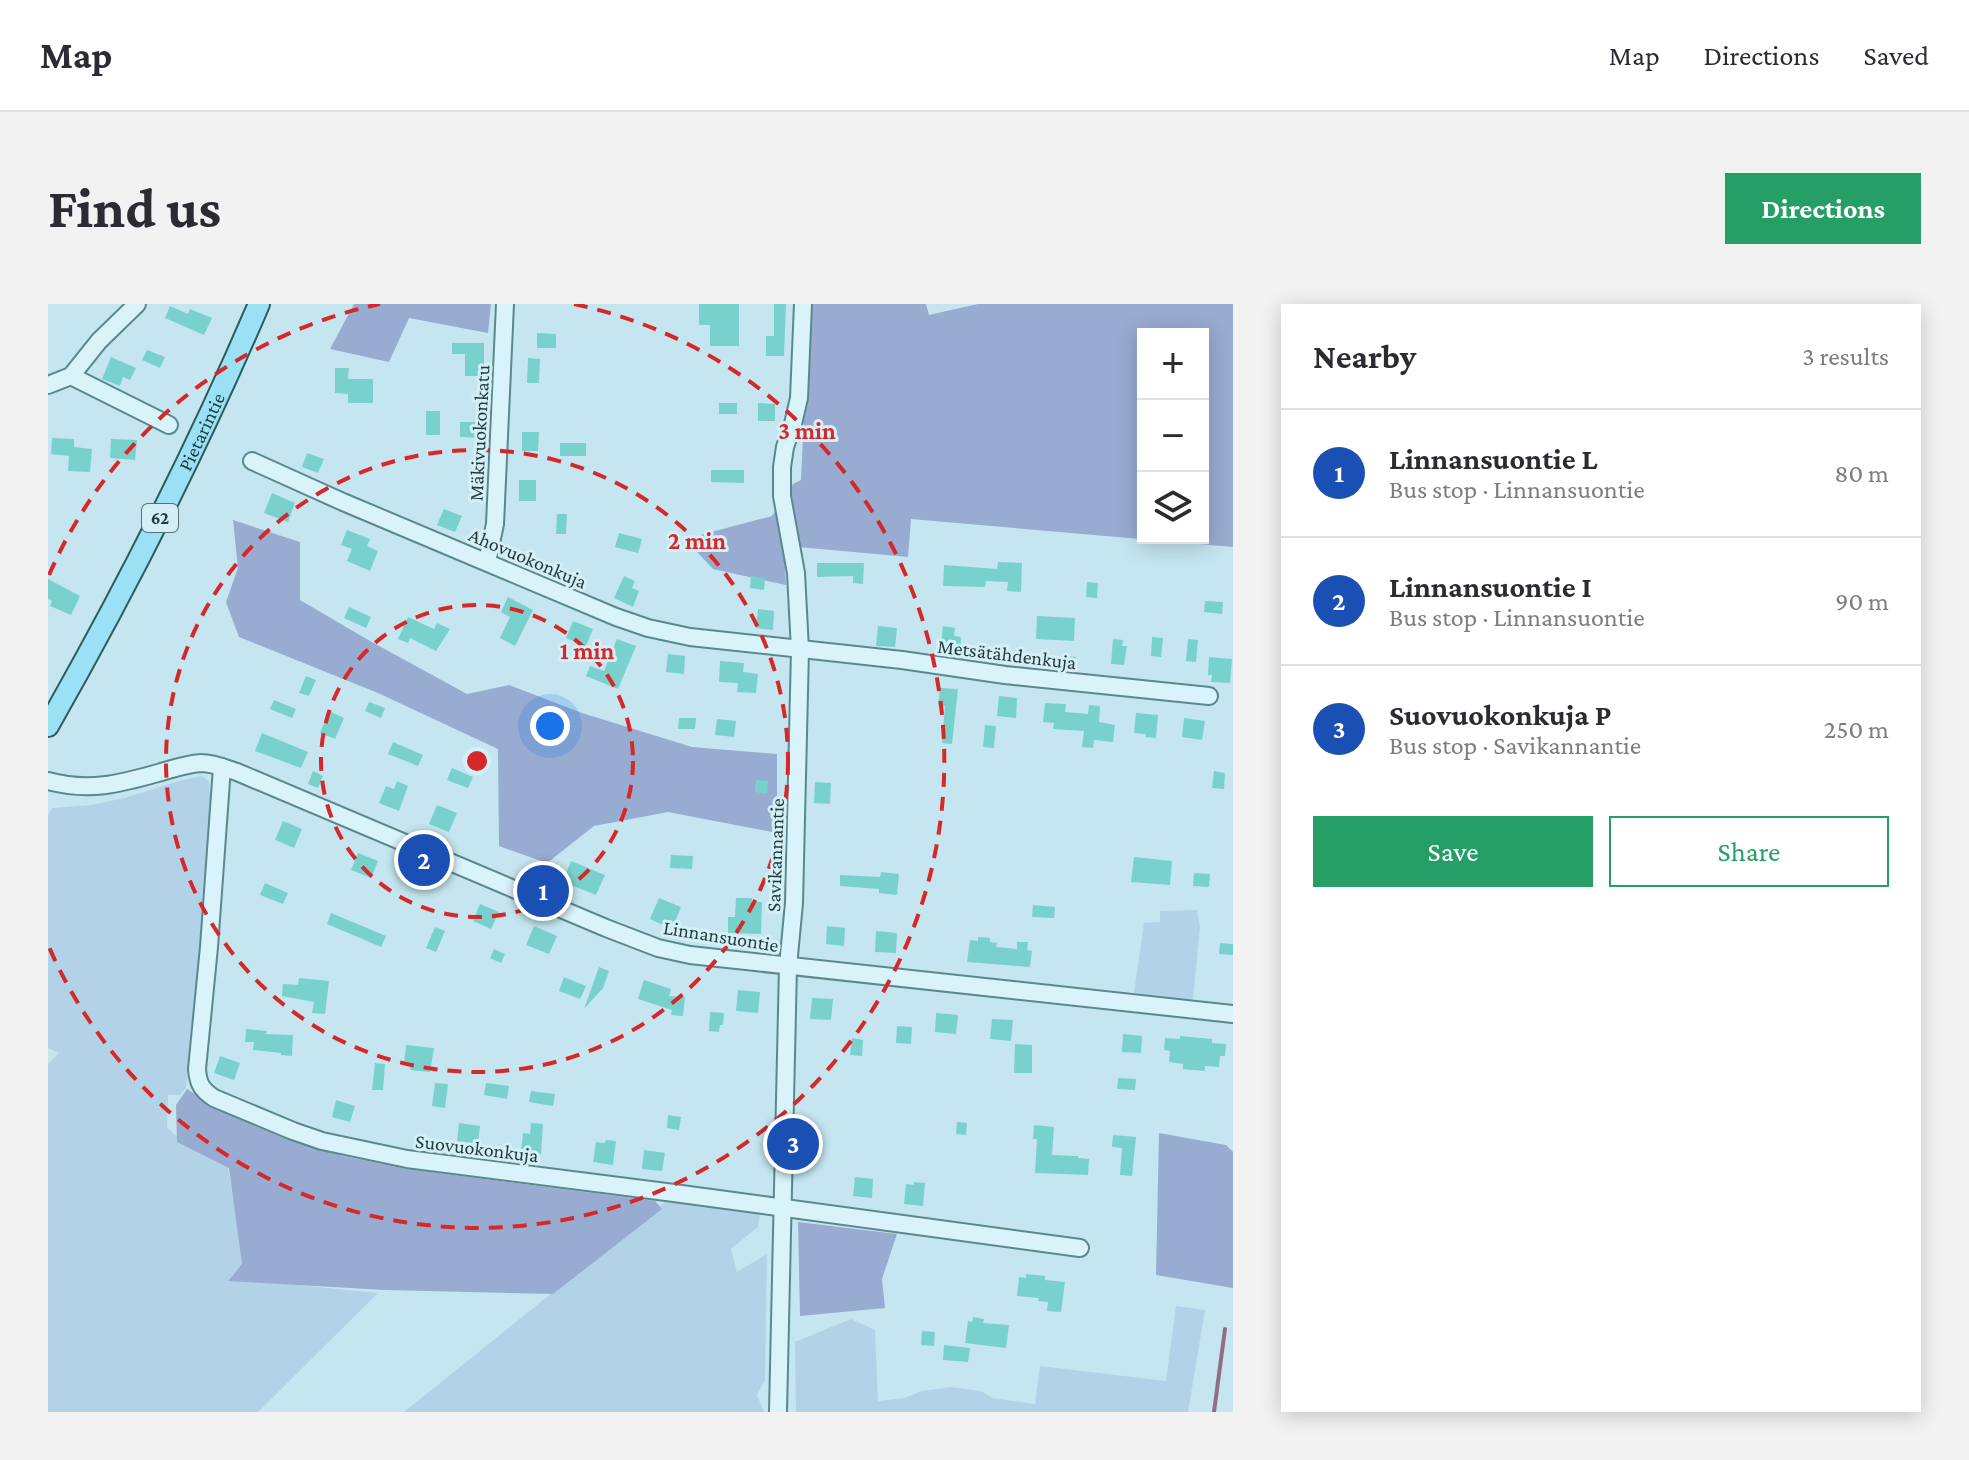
<!DOCTYPE html>
<meta charset="utf-8">
<style>
:root{--surface:#fff;--page:#f2f2f3;--text:#2b2b33;--muted:#7c7c81;--line:#e1e1e2;--accent:#269f66}
body{margin:0;font-family:"Crimson Pro",serif;background:var(--page);color:var(--text)}
.controls{position:absolute;right:24px;top:24px;display:grid;overflow:hidden;border-radius:0px;box-shadow:0 4px 20px #0003}
.controls button{width:72px;height:72px;display:grid;place-items:center;padding:0;border:0;border-bottom:2px solid var(--line);background:var(--surface);color:var(--text);font:40px sans-serif}
.you{position:absolute;left:502px;top:422px;width:28px;height:28px;margin:-20px;border:6px solid #fff;border-radius:50%;background:#1a73e8;box-shadow:0 0 0 12px #1a73e833}
.badge{display:grid;place-items:center;width:52px;height:52px;border-radius:50%;background:var(--accent);color:#fff;font-size:26px;font-weight:700}
.pin{position:absolute;translate:-50% -50%;border:4px solid #fff;box-shadow:0 2px 8px #0006}
.list{margin:0;padding:0;list-style:none}
h2{display:flex;justify-content:space-between;align-items:center;height:104px;margin:0;padding:0 32px;font-size:34px}
h2 small{font-size:26px;font-weight:400;color:var(--muted)}
.list li{display:grid;grid-template-columns:52px 1fr auto;gap:24px;align-items:center;box-sizing:border-box;height:128px;padding:0 32px;border-top:2px solid var(--line)}
.list b{display:block;font-size:30px;white-space:nowrap}
.list p{margin:0;font-size:26px;white-space:nowrap;color:var(--muted)}
.list em{font-size:26px;font-style:normal;color:var(--muted)}
.actions{display:flex;gap:16px;padding:24px 32px}
.actions a{flex:1;padding:18px 0;border:2px solid var(--accent);border-radius:0px;text-align:center;font-size:28px;color:var(--accent)}
.actions .main{background:var(--accent);color:#fff}
.icon{flex:none;width:44px;height:44px;fill:none;stroke:currentColor;stroke-width:2;stroke-linecap:round;stroke-linejoin:round}
.map{position:relative;flex:none;width:1185px;height:1108px;overflow:hidden;border-radius:0px}
header{display:flex;align-items:center;gap:48px;box-sizing:border-box;height:112px;padding:0 40px;background:var(--surface);border-bottom:2px solid var(--line)}
header strong{font-size:38px}
nav{display:flex;gap:44px;margin-inline-start:auto;font-size:28px}
.intro{display:flex;align-items:center;justify-content:space-between;box-sizing:border-box;height:192px;padding:0 48px}
h1{margin:0;font-size:56px}
.button{padding:20px 36px;border-radius:0px;background:var(--accent);color:#fff;font-size:28px;font-weight:700}
main{display:flex;gap:48px;padding:0 48px}
aside{flex:1;background:var(--surface);border-radius:0px;box-shadow:0 4px 20px #0003}
.map>svg:first-child{display:block}
.farmland{fill:#b2d3e7}
.green{fill:#98abd0;fill-rule:evenodd}
.lines{fill:none;stroke-linecap:round;stroke-linejoin:round}
.stream{stroke:#936d88;stroke-width:4}
.building{fill:#79d1cd}
.minor-casing{stroke:#5a898d;stroke-width:20}
.major-casing{stroke:#2e5b5b;stroke-width:24}
.minor{stroke:#d9f3fb;stroke-width:16}
.major{stroke:#9be1f5;stroke-width:20}
.ring{fill:none;stroke:#d62828;stroke-width:4;stroke-dasharray:14 10}
.labels{text-anchor:middle;stroke-width:6;stroke-linejoin:round;paint-order:stroke}
.shield{fill:#d5eff8;stroke:#557274;stroke-width:2}
.shield-label{font-size:18px;font-weight:bold;fill:#1e3c3c}
.street-label{font-size:20px;fill:#1e3c3c;stroke:#d5eff8}
.centre{fill:#d62828;stroke:#d5eff8;stroke-width:4}
.ring-label{font-size:24px;text-anchor:middle;font-weight:bold;fill:#d62828;stroke:#d5eff8;stroke-width:6;stroke-linejoin:round;paint-order:stroke}
</style>
<header>
<strong>Map</strong>
<nav><a>Map</a><a>Directions</a><a>Saved</a></nav>
</header>
<div class="intro"><h1>Find us</h1><a class="button">Directions</a></div>
<main>
<div class="map">
<svg width="1185" height="1108" viewBox="0 0 1185 1108">
<rect width="100%" height="100%" fill="#c5e6f1"/>
<g class="farmland">
<polygon points="154,472 161,477 163,513 154,637 138,784 132,791 120,791 119,823 127,831 179,857 196,960 182,974 330,989 210,1108 0,1108 0,760 11,749 0,744 0,511 4,504 44,501 76,494 134,476"/>
<polygon points="1149,606 1152,623 1145,695 1143,697 1086,689 1096,619 1112,618 1112,607"/>
<polygon points="617,898 712,908 710,923 683,945 689,968 719,950 717,1076 709,1091 716,1108 356,1108"/>
<polygon points="1128,1002 1157,1006 1140,1108 748,1108 747,1038 803,1015 827,1026 830,1097 856,1094 874,1087 902,1083 933,1087 944,1094 987,1100 992,1062 1118,1077"/>
</g>
<g class="green">
<polygon points="306,0 443,0 440,29 361,14 341,58 282,45"/>
<path d="M761,0h117l3,11 49,-11h255v243l-322,-28 -3,38 -109,-10 -15,3 2,35 -73,-16 -28,-30 87,-23 21,-32 8,-4zM1095,30h60v204h-60z"/>
<polygon points="185,216 252,238 252,296 322,337 419,390 461,381 534,409 644,443 729,450 729,529 620,508 546,522 499,559 451,542 450,445 330,389 191,333 178,298 190,264"/>
<polygon points="139,785 179,810 239,835 295,852 359,865 607,897 614,905 505,990 337,986 180,977 194,960 181,864 129,838 128,801"/>
<polygon points="1111,829 1178,841 1185,848 1185,984 1108,971"/>
<polygon points="750,918 849,930 834,975 837,1004 752,1012"/>
</g>
<g class="lines">
<polyline class="stream" points="1166,1108 1177,1025"/>
</g>
<g class="building">
<polygon points="651,0 691,0 691,42 662,42 662,21 651,21"/>
<polygon points="726,0 738,0 736,52 718,52 718,32 726,32"/>
<polygon points="122,2 140,10 142,5 164,14 156,31 117,14"/>
<polygon points="489,29 508,30 508,44 489,44"/>
<polygon points="404,39 436,39 436,72 417,72 417,50 404,50"/>
<polygon points="99,46 117,53 112,64 94,56"/>
<polygon points="63,53 88,64 82,76 75,73 72,82 54,75"/>
<polygon points="480,54 492,55 491,79 479,79"/>
<polygon points="287,64 301,64 300,75 325,75 325,99 300,99 300,90 287,89"/>
<rect x="671" y="99" width="18" height="11"/>
<polygon points="710,99 727,100 727,117 710,117"/>
<rect x="378" y="107" width="14" height="24"/>
<polygon points="412,118 434,118 434,134 412,133"/>
<polygon points="474,128 491,128 490,147 474,147"/>
<polygon points="4,134 26,135 26,143 44,145 42,168 20,167 21,152 3,150"/>
<polygon points="63,135 89,136 87,156 62,154"/>
<rect x="512" y="139" width="26" height="13"/>
<polygon points="259,149 276,155 270,169 254,163"/>
<polygon points="663,166 696,166 696,179 663,178"/>
<rect x="471" y="176" width="17" height="21"/>
<polygon points="224,189 247,199 240,218 216,209"/>
<polygon points="396,205 414,212 407,228 389,221"/>
<polygon points="509,210 519,210 518,230 508,230"/>
<polygon points="299,226 322,235 319,242 330,247 322,267 299,257 304,245 293,241"/>
<polygon points="571,229 594,235 590,249 567,243"/>
<polygon points="950,258 974,259 973,288 959,287 960,278 938,277 937,283 895,282 896,261 949,265"/>
<polygon points="769,259 816,259 815,280 805,279 805,272 769,273"/>
<polygon points="576,272 587,277 584,284 591,287 585,303 566,294"/>
<polygon points="703,272 717,274 716,286 702,284"/>
<polygon points="0,275 32,292 23,311 2,302 4,297 0,295"/>
<polygon points="1039,278 1050,279 1049,294 1038,293"/>
<polygon points="460,293 485,306 467,342 452,334 462,313 453,308"/>
<polygon points="1157,297 1175,298 1174,310 1156,308"/>
<polygon points="301,303 323,313 318,324 296,314"/>
<polygon points="710,305 726,307 725,326 708,324"/>
<polygon points="989,312 1027,314 1026,337 988,335"/>
<polygon points="360,313 386,325 389,319 402,325 388,347 362,334 360,339 350,335"/>
<polygon points="525,317 545,325 538,342 518,334"/>
<polygon points="830,322 849,324 847,343 828,342"/>
<polygon points="895,322 907,324 906,332 913,333 912,350 892,348"/>
<polygon points="1104,333 1115,334 1113,353 1103,352"/>
<polygon points="569,335 588,342 570,385 538,372 542,362 556,367"/>
<polygon points="1065,335 1075,336 1074,342 1079,342 1076,361 1063,360"/>
<polygon points="1140,335 1150,336 1148,358 1138,357"/>
<polygon points="620,350 637,352 636,370 618,368"/>
<polygon points="1018,352 1028,353 1027,365 1017,364"/>
<polygon points="1161,353 1184,355 1182,379 1163,378 1164,371 1160,371"/>
<polygon points="672,357 696,359 695,368 710,370 708,389 689,388 690,379 671,378"/>
<polygon points="258,372 268,376 261,392 251,389"/>
<polygon points="892,384 910,385 904,440 894,439 897,402 890,402"/>
<polygon points="951,392 969,394 968,414 949,412"/>
<polygon points="226,396 248,405 244,414 222,405"/>
<polygon points="321,398 337,404 333,414 317,407"/>
<polygon points="997,399 1018,400 1017,408 1040,410 1041,401 1052,402 1051,418 1067,421 1065,438 1046,436 1045,444 1034,443 1036,427 1005,425 1006,419 995,418"/>
<polygon points="281,407 296,414 287,435 272,429"/>
<polygon points="1088,409 1110,411 1108,434 1097,433 1098,430 1086,429"/>
<polygon points="631,414 648,414 647,425 630,425"/>
<polygon points="1136,414 1157,417 1154,436 1134,433"/>
<polygon points="669,415 688,417 686,433 667,431"/>
<polygon points="937,421 948,422 946,444 935,443"/>
<polygon points="214,429 260,448 253,464 207,447"/>
<polygon points="345,438 375,451 370,462 340,450"/>
<polygon points="404,464 425,473 420,484 399,476"/>
<polygon points="265,467 275,472 270,484 260,480"/>
<polygon points="1166,467 1177,469 1176,485 1164,484"/>
<polygon points="708,476 720,477 719,490 707,488"/>
<polygon points="349,477 360,482 351,507 331,499 338,482 346,485"/>
<polygon points="767,478 783,479 782,500 766,499"/>
<polygon points="389,501 409,509 401,528 381,520"/>
<polygon points="235,517 254,525 246,544 227,536"/>
<polygon points="310,549 330,557 323,574 303,566"/>
<polygon points="623,551 645,552 644,565 622,564"/>
<polygon points="1086,553 1124,557 1122,581 1083,578"/>
<polygon points="523,557 557,571 548,591 515,578"/>
<polygon points="833,568 851,570 849,591 831,589 831,585 792,582 792,571 832,573"/>
<polygon points="1146,569 1162,570 1161,583 1145,582"/>
<polygon points="217,579 240,589 235,600 212,591"/>
<polygon points="611,594 633,603 624,625 602,615"/>
<polygon points="688,594 704,594 704,598 714,598 713,630 680,629 680,613 687,613"/>
<polygon points="432,600 451,608 443,625 425,617"/>
<polygon points="985,601 1007,603 1006,614 984,613"/>
<polygon points="283,609 338,632 333,643 279,620"/>
<polygon points="486,622 509,632 501,650 478,641"/>
<polygon points="779,622 797,624 796,642 778,640"/>
<polygon points="387,623 397,627 388,648 378,644"/>
<polygon points="828,627 849,629 848,649 827,648"/>
<polygon points="930,633 942,634 942,638 949,639 948,643 969,645 969,638 980,638 979,646 984,647 982,663 919,658 922,636 930,637"/>
<polygon points="1172,639 1185,640 1185,651 1171,650"/>
<polygon points="446,645 457,650 453,659 442,654"/>
<polygon points="551,663 561,667 555,684 536,705"/>
<polygon points="516,673 538,682 532,695 511,687"/>
<polygon points="251,674 281,677 277,710 264,709 266,698 234,692 235,680 250,681"/>
<polygon points="596,676 623,685 621,692 637,693 635,712 623,711 624,706 590,695"/>
<polygon points="690,686 712,688 710,709 688,707"/>
<polygon points="764,694 785,695 783,716 762,715"/>
<polygon points="662,708 676,709 675,721 672,721 671,728 661,727"/>
<polygon points="888,709 910,711 908,730 887,728"/>
<polygon points="944,715 965,716 963,737 942,735"/>
<polygon points="849,722 864,723 863,740 848,739"/>
<polygon points="198,725 219,727 218,730 245,731 244,752 233,751 233,749 205,746 206,738 197,738"/>
<polygon points="1075,730 1094,732 1093,749 1074,748"/>
<polygon points="1132,732 1164,735 1164,739 1178,740 1177,752 1172,752 1171,763 1157,762 1157,767 1145,766 1135,765 1135,760 1121,758 1122,747 1116,746 1117,734 1132,735"/>
<polygon points="804,734 815,736 814,752 802,751"/>
<polygon points="967,740 984,741 984,769 966,769"/>
<polygon points="358,741 386,744 382,768 362,766 363,761 356,760"/>
<polygon points="172,752 192,759 186,776 166,769"/>
<polygon points="327,759 337,760 335,786 324,786"/>
<polygon points="1070,774 1088,775 1087,786 1069,785"/>
<polygon points="387,779 400,780 397,804 384,802"/>
<polygon points="438,779 461,782 459,795 436,791"/>
<polygon points="483,787 507,790 505,802 481,798"/>
<polygon points="288,796 307,802 302,818 284,813"/>
<polygon points="620,811 633,813 631,826 619,824"/>
<polygon points="909,818 919,819 918,831 908,830"/>
<polygon points="411,819 432,822 430,840 409,837"/>
<polygon points="483,819 495,820 493,850 473,848 475,829 482,830"/>
<polygon points="986,821 1006,823 1004,851 1030,852 1030,854 1041,855 1040,871 987,869 989,835 985,835"/>
<polygon points="1065,831 1088,833 1084,872 1072,871 1074,844 1064,843"/>
<polygon points="558,836 568,837 565,861 545,858 548,838 557,839"/>
<polygon points="596,846 617,849 614,867 594,865"/>
<polygon points="807,873 825,875 824,894 805,892"/>
<polygon points="866,878 877,879 875,902 856,900 858,880 866,881"/>
<polygon points="978,970 997,972 997,976 1017,978 1013,1008 999,1007 1000,998 990,997 991,994 969,992 971,973 978,974"/>
<polygon points="925,1013 936,1015 935,1019 961,1021 958,1044 917,1039 920,1017 924,1018"/>
<polygon points="874,1027 887,1028 886,1042 873,1041"/>
<polygon points="896,1041 922,1044 920,1058 895,1056"/>
</g>
<g class="lines">
<g class="minor-casing">
<g id="minor">
<polyline points="23,72 51,37 89,0"/>
<polyline points="0,81 23,72 121,121"/>
<polyline points="204,157 295,198 568,313 600,324 642,333 854,356 957,371 1161,392"/>
<polyline points="439,258 447,220 457,0"/>
<path d="M174,463l-13,180 -12,122c1,15 5,21 17,29l79,33 29,10 85,18 267,34 406,55"/>
<path d="M0,477c41,11 71,3 110,-8 14,-4 28,-9 43,-10 12,0 24,5 36,9l369,156 52,20 32,7 543,59"/>
<polyline points="730,1108 740,662 746,599 752,346 748,269 734,192 734,163 737,143 745,120 751,94 755,0"/>
</g>
</g>
<g class="major-casing">
<g id="major">
<path id="s1" d="M0,422c78,-137 149,-277 211,-422"/>
</g>
</g>
<use href="#minor" class="minor"/>
<use href="#major" class="major"/>
</g>
<g class="ring">
<circle cx="429" cy="457" r="156"/>
<circle cx="429" cy="457" r="311"/>
<path d="M1 271A467 467 0 0 1 332 0M526 0A467 467 0 1 1 1 643"/>
</g>
<g class="labels">
<rect class="shield" x="94" y="200" width="36" height="28" rx="6"/>
<g class="shield-label">
<text x="112" y="220">62</text>
</g>
<g class="street-label">
<text dy="7" stroke="none"><textPath href="#s1" startOffset="332">Pietarintie</textPath></text>
<text transform="translate(431 129) rotate(-87)" y="7">Mäkivuokonkatu</text>
<text transform="translate(480 254) rotate(23)" y="7">Ahovuokonkuja</text>
<text transform="translate(959 350) rotate(7)" y="7">Metsätähdenkuja</text>
<text transform="translate(727 551) rotate(-88)" y="7">Savikannantie</text>
<text transform="translate(673 632) rotate(9)" y="7">Linnansuontie</text>
<text transform="translate(429 844) rotate(7)" y="7">Suovuokonkuja</text>
</g>
</g>
<circle cx="429" cy="457" r="12" class="centre"/>
<g class="ring-label">
<text x="759" y="135">3 min</text>
<text x="649" y="245">2 min</text>
<text x="539" y="355">1 min</text>
</g>
</svg>
<div class="controls">
<button>+</button>
<button>−</button>
<button><svg class="icon" aria-label="layers" viewBox="0 0 24 24"><path d="M12 4l9 5-9 5-9-5zM3 14l9 5 9-5"/></svg></button>
</div>
<div class="you"></div>
<div class="pin badge" style="left:495px;top:587px;background:#1a4fb4">1</div>
<div class="pin badge" style="left:376px;top:556px;background:#1a4fb4">2</div>
<div class="pin badge" style="left:745px;top:840px;background:#1a4fb4">3</div>
</div>
<aside>
<h2>Nearby<small>3 results</small></h2>
<ul class="list">
<li><span class="badge" style="background:#1a4fb4">1</span><div><b>Linnansuontie L</b><p>Bus stop · Linnansuontie</p></div><em>80 m</em></li>
<li><span class="badge" style="background:#1a4fb4">2</span><div><b>Linnansuontie I</b><p>Bus stop · Linnansuontie</p></div><em>90 m</em></li>
<li><span class="badge" style="background:#1a4fb4">3</span><div><b>Suovuokonkuja P</b><p>Bus stop · Savikannantie</p></div><em>250 m</em></li>
</ul>
<div class="actions"><a class="main">Save</a><a>Share</a></div>
</aside>
</main>
